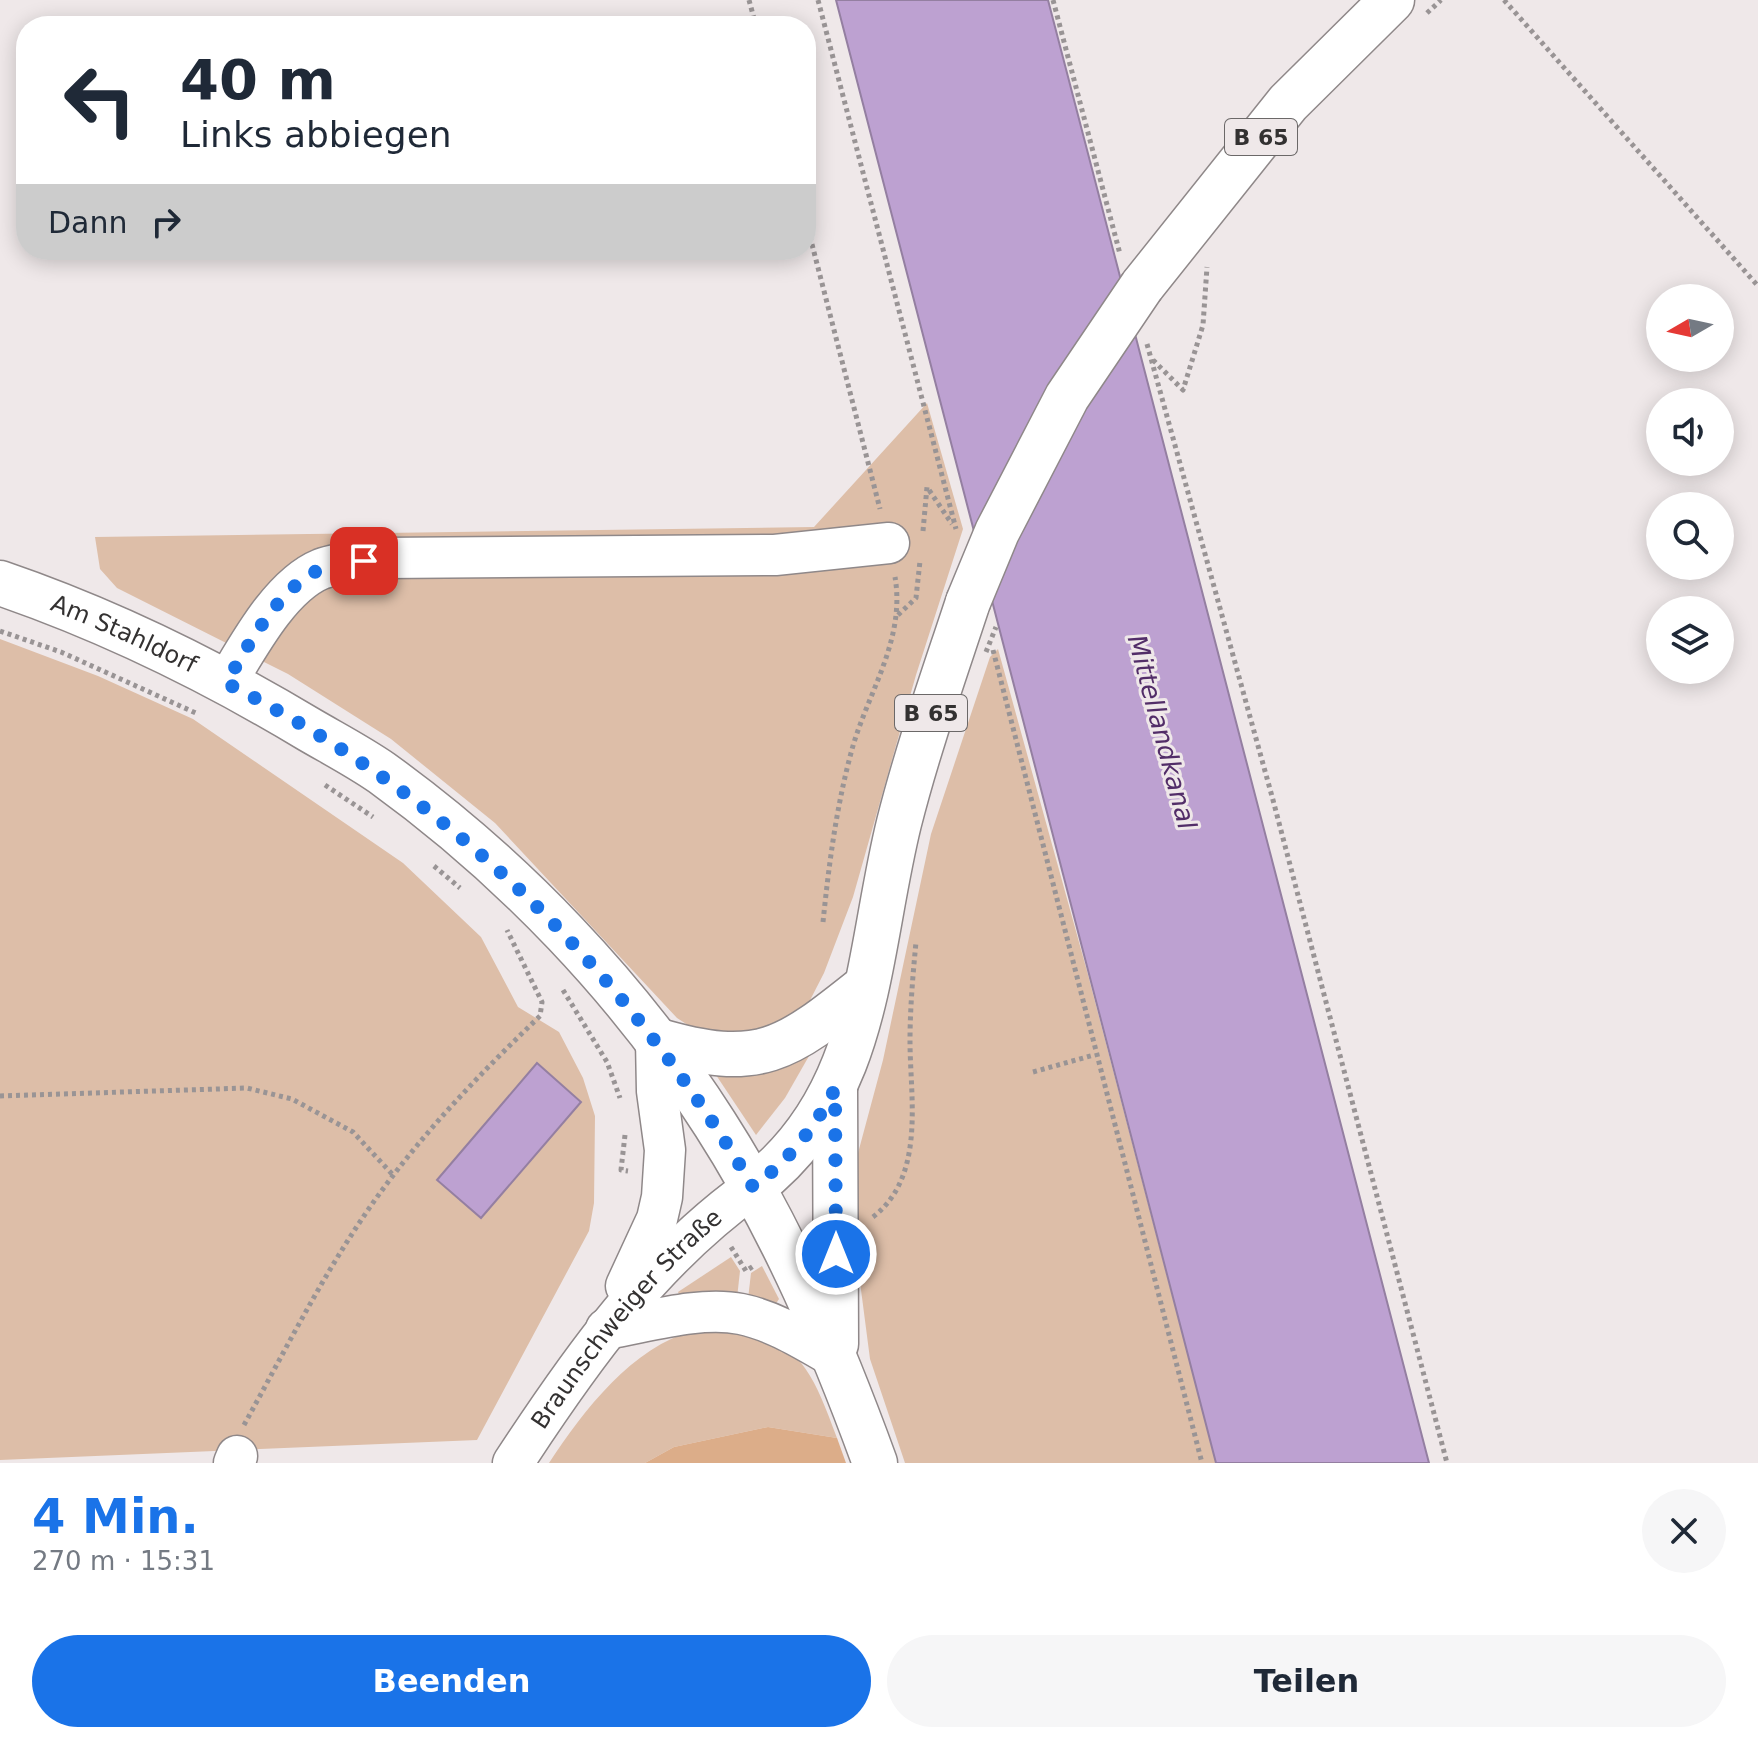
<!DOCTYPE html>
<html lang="de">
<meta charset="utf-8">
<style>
:root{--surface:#fff;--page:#f6f6f7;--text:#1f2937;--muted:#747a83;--accent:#1a73e8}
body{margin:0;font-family:"DejaVu Sans",sans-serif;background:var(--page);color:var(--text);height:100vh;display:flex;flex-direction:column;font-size:30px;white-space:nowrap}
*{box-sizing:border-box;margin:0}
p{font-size:26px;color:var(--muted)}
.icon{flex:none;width:44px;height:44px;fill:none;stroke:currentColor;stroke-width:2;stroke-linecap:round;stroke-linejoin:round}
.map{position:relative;height:1463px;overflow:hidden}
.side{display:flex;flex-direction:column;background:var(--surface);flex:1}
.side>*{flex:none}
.banner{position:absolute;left:16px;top:16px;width:800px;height:244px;border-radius:32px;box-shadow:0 4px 20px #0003;background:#fff;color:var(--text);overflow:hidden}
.needle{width:52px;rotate:261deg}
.buttons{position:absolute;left:1646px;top:284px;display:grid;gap:16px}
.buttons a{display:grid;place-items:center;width:88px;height:88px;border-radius:50%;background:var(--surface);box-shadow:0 4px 20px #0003;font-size:40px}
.pin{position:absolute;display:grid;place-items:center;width:68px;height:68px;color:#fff;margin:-34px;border-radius:16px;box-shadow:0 4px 12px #0006}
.me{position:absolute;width:88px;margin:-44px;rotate:0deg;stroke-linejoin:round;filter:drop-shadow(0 0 6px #0008)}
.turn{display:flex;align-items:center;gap:28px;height:168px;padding:0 32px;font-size:36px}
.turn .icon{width:104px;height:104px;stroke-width:2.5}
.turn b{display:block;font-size:56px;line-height:68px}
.then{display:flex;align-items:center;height:76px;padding:0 32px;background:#0003;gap:16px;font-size:30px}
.round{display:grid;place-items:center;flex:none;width:84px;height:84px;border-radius:42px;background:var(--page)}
.head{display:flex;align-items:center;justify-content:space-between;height:136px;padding:0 32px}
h1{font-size:48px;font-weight:700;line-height:60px;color:var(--accent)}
.primary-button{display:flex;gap:16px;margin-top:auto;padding:16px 32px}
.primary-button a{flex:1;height:92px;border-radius:48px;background:var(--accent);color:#fff;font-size:32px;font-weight:700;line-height:92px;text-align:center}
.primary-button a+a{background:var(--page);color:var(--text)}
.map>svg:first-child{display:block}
.green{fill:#ddbea8}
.forest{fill:#dcad89}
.water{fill:#bda1d1;stroke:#947fa1;stroke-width:2}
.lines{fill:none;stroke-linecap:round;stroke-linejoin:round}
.minor-casing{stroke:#8f8889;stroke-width:43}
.major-casing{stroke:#8f8889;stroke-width:47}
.path{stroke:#999495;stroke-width:5;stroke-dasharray:4 4;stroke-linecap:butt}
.minor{stroke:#fff;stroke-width:40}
.major{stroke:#fff;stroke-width:44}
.major-bridge-casing{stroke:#8f8889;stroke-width:47;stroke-linecap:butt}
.path-bridge{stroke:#999495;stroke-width:5;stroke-dasharray:4 4;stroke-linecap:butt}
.major-bridge{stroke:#fff;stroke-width:44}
.route{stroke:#1a73e8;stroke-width:14;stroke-dasharray:0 25.2}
.labels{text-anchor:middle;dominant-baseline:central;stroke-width:6;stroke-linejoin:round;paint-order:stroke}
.shield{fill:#efe8e9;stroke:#6b6868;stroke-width:2}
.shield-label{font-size:22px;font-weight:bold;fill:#333131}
.street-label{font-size:24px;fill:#333131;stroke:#efe8e9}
.water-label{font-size:26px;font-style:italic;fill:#522d68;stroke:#efe8e9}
</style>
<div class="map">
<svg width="1758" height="1463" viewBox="0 0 1758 1463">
<rect width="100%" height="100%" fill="#efe8e9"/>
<g class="green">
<polygon points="927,403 963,529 916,675 853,897 824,973 805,1010 762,1037 694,1029 677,1018 495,823 391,739 288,674 117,588 100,569 95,537 814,527"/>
<polygon points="0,639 98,676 193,719 403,863 481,937 518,1007 559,1032 583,1078 595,1116 594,1203 589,1231 477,1440 0,1460"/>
<polygon points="998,649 1087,971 1216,1463 905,1463 870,1359 854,1236 854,1168 883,1060 931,834 990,657"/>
<polygon points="804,1051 809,1056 785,1098 756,1135 712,1069"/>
<polygon points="731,1257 740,1271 737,1298 681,1299 678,1292"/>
<polygon points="762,1266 779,1299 773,1308 748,1299 751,1273"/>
<path d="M695 1330C792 1333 805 1350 837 1438L768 1427 674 1447 645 1463H549C584 1410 632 1347 695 1330Z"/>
</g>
<polygon class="forest" points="768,1427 837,1438 846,1463 645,1463 674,1447"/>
<g class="water">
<polygon points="836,0 1048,0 1429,1463 1216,1463"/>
<polygon points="537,1063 581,1102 481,1218 437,1180"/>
</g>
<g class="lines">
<g class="minor-casing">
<g id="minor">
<path d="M226 683C248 647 280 586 321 569 340 562 363 561 383 558L775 555 889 543"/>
<polyline points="626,1286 657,1219 662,1197 665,1150 657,1091 656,1040"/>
<path d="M606 1329C648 1322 699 1306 741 1314 775 1321 806 1341 836 1358"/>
<polyline points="234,1463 237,1456"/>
<path id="s1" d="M513 1463C581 1359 651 1260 753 1187"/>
</g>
</g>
<g class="major-casing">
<g id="major">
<polyline points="1142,286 1288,103 1392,0"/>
<path id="s2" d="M0 583C108 620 212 671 310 730 334 744 359 757 382 773 512 867 629 989 715 1124 783 1230 832 1345 875 1463"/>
<path d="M656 1040C760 1071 786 1050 866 986"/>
<polyline points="835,1089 836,1344"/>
<path d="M753 1187C872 1096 866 957 899 823 918 748 944 675 968 602"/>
</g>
</g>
<g class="path">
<polyline points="749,0 756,26"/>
<polyline points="818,0 956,529"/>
<polyline points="1053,0 1120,254"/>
<polyline points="1504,0 1758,286"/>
<polyline points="1427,13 1441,0"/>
<polyline points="806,221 880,509"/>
<polyline points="1147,344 1273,800 1447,1463"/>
<polyline points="1153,360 1183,390 1203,325 1207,267"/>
<polyline points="923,531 927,487 952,524"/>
<polyline points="898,615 916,598 920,561"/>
<polyline points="0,631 61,652 198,714"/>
<polyline points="993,650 1202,1463"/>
<polyline points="325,785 373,817"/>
<polyline points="434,866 460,888"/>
<path d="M823 922C829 864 836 809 851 753 866 695 906 641 895 577"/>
<polyline points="563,990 607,1062 620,1098"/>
<polyline points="1033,1072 1094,1055"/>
<polyline points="0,1096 247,1088 292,1099 353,1132 393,1175"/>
<polyline points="625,1135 621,1170 628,1171"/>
<path d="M873 1217C926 1176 910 1098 910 1041 910 1008 913 974 916 942"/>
<polyline points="731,1247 746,1271 755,1265"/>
<path d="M244 1425C291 1340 335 1250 395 1173 439 1116 488 1066 540 1016L542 1002 507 930"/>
</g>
<use href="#minor" class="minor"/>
<use href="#major" class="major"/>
<g class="major-bridge-casing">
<polyline id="major-bridge" points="968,602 997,532 1067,397 1142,286"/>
</g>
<polyline class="path-bridge" points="986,652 996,627"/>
<use href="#major-bridge" class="major-bridge"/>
</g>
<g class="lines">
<path class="route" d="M364 561C350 563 334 564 321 569 279 587 248 646 226 683 453 798 624 969 753 1187 790 1159 813 1130 835 1089L836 1254"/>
</g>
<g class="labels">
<g class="shield">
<rect x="1225" y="119" width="72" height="36" rx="6"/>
<rect x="895" y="695" width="72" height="36" rx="6"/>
</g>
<g class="shield-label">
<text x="1261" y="137">B 65</text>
<text x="931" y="713">B 65</text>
</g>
<g class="street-label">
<text stroke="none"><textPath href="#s2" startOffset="134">Am Stahldorf</textPath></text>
<text stroke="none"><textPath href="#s1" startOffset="184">Braunschweiger Straße</textPath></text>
</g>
<g class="water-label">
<text transform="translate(1162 732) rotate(75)">Mittellandkanal</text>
</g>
</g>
</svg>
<div class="buttons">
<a><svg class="needle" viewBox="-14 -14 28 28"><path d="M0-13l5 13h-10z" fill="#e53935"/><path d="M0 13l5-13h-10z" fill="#747a83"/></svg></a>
<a><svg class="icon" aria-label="sound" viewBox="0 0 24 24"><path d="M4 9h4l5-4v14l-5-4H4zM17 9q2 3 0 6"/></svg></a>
<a><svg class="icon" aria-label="search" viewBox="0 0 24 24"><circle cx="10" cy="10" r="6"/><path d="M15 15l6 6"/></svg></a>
<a><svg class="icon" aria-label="layers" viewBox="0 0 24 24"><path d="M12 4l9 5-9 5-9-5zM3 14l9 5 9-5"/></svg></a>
</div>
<div class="pin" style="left:364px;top:561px;background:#d93025"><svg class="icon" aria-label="arrive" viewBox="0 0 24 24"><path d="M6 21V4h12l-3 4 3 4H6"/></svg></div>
<svg class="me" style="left:836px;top:1254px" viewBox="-20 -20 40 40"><circle r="17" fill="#1a73e8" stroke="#fff" stroke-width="3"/><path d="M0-11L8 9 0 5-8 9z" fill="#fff"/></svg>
<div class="banner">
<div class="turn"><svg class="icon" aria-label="left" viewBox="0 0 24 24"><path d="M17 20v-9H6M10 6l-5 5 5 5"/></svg><div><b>40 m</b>Links abbiegen</div></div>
<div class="then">Dann<svg class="icon" aria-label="right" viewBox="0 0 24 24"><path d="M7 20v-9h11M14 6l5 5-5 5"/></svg></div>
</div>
</div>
<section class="side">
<div class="head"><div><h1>4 Min.</h1><p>270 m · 15:31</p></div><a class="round"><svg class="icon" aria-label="close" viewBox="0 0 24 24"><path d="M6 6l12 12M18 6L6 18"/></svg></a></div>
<div class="primary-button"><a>Beenden</a><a>Teilen</a></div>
</section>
